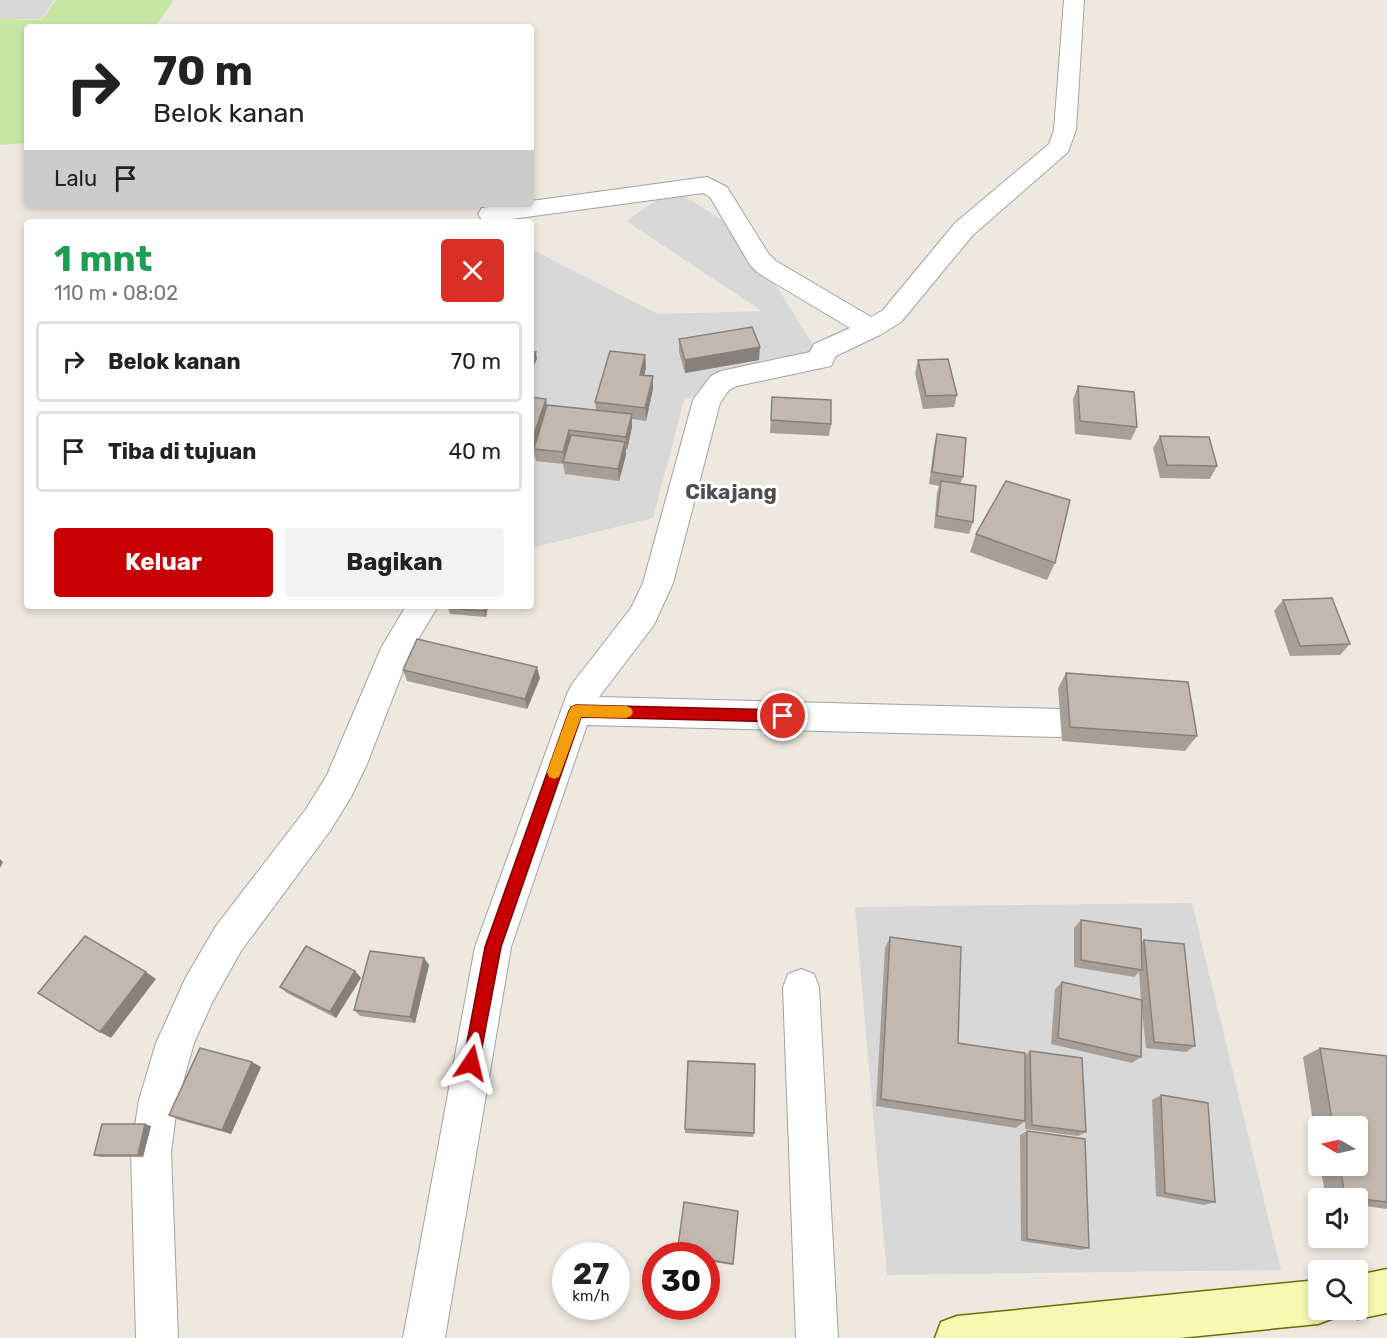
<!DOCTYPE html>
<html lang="id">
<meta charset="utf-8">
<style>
:root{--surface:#fff;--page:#f2f2f2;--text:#222;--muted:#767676;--line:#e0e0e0;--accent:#c70003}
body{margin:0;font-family:Rubik,sans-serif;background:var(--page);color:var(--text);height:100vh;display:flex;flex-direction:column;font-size:22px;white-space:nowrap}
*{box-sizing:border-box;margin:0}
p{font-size:20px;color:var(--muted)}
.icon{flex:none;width:33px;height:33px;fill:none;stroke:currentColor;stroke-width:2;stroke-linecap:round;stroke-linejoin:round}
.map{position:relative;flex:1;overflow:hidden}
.sheet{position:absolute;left:24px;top:219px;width:510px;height:390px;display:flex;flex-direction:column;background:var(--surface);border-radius:6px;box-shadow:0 3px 9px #0003}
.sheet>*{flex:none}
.top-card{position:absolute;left:24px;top:24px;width:510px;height:183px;border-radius:6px;box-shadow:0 3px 9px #0003;background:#fff;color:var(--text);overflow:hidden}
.needle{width:39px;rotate:279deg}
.controls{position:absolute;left:1308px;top:1116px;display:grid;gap:12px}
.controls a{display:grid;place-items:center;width:60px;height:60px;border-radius:6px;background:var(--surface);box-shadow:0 3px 9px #0003;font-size:30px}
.speed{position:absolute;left:552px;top:1242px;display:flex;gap:12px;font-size:30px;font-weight:700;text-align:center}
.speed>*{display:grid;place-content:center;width:78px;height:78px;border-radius:50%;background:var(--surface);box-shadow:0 3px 9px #0003;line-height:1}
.speed small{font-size:15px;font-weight:400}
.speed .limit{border:9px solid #d22;background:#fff;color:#111}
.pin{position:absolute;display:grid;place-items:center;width:51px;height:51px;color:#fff;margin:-26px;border:3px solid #fff;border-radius:50%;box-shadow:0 2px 6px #0007}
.me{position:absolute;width:66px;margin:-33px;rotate:10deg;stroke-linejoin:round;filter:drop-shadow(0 0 4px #0008)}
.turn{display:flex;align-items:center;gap:21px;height:126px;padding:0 30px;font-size:27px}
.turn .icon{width:78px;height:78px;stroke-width:2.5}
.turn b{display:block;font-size:42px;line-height:51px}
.then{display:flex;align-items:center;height:57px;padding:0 30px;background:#0003;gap:12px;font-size:22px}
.round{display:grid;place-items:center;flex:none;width:63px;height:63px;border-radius:6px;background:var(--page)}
.overview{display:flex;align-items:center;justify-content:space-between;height:102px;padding:0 30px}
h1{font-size:36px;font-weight:700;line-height:45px;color:#1e9e55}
.primary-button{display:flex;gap:12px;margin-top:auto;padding:12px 30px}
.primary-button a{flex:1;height:69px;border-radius:6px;background:var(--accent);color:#fff;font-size:24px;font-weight:700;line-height:69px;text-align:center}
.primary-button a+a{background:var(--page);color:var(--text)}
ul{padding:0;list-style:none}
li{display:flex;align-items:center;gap:18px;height:81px;margin:0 12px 9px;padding:0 18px;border:3px solid var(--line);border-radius:6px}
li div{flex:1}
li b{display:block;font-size:22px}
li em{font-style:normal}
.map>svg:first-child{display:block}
.residential{fill:#d9d8d8}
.grass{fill:#c7e8a5}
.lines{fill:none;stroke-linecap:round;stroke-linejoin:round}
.street-casing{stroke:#a2a2a2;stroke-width:2}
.secondary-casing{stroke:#667004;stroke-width:3}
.street{fill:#fff;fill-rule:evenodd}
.secondary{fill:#f7f9b2;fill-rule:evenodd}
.wall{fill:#a79e97}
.shaded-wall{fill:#88817b}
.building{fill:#c2b8b0;stroke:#88817b;stroke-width:1.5}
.route{fill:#c70003;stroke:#810002;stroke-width:1.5}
.slow{fill:#f59e0b}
.labels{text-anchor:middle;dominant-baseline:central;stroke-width:6;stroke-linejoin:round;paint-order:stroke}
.quarter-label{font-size:21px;font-weight:bold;fill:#4e4e4e;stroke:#fff}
</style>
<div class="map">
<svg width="1387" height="1338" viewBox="0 0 1387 1338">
<rect width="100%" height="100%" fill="#ede9e1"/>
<g class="residential">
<polygon points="0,0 54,0 41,19 0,19"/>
<polygon points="673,189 744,234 822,359 684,400 653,518 531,548 531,249 658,314 762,311 626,221"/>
<polygon points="1192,903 1281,1270 887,1275 855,907"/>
</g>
<polygon class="grass" points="56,0 174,0 155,27 27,27 27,143 0,145 0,19 41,20"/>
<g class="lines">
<g class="street-casing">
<g id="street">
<polygon points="1064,0 1084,0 1076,130 1068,152 973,235 901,322 880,335 836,356 831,366 737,386 729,390 720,403 673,583 654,625 599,697 1060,709 1071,713 1076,723 1071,733 1060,737 587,725 511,947 445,1338 403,1338 475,947 567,694 572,684 631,608 643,583 693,400 711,376 721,371 810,352 814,344 850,328 758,273 750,265 710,197 703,193 490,222 482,220 478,214 482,208 507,204 531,204 531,201 707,177 727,187 768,253 776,261 871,317 883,310 955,223 1049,144 1054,130"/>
<polygon points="406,606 438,606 410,653 367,764 351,797 330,831 241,951 212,1003 194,1043 178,1100 171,1151 178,1338 136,1338 131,1151 139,1100 156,1043 186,977 216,926 306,809 327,775 381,648"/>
<polygon points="801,969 814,974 819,987 838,1338 796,1338 783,987 788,974"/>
</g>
</g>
<g class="secondary-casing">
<g id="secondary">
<polygon points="1387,1269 1387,1313 1358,1319 1342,1313 1341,1310 1358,1310 1358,1275"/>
<polygon points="1318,1280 1318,1310 1337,1310 1334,1318 1318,1324 1179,1338 935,1338 941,1322 957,1316"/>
</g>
</g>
<use href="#street" class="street"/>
<use href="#secondary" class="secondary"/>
</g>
<g class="wall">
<polygon points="679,339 759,360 685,373 679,352"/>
<polygon points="645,355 646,368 644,375 653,389 646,421 632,419 632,427 627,450 626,449 626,455 619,481 565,474 563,464 536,461 534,453 531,462 531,397 547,405 596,410 595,402"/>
<polygon points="918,360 957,395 954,407 923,409 915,373"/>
<polygon points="1078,386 1137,427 1131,440 1075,434 1073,399"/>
<polygon points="772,397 831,424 829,436 770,433"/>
<polygon points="937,434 963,477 960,484 973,522 969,534 934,528 937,493 939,486 929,484 934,446"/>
<polygon points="1160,436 1217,466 1210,479 1160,478 1153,448"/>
<polygon points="976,534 1055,563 1047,580 970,552"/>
<polygon points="1283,600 1350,644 1340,655 1290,656 1274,611"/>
<polygon points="488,606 486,617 450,614 448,608"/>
<polygon points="403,670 540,678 527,709 407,681"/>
<polygon points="1066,673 1197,736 1185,751 1062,741 1058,688"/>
<polygon points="1081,920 1141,943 1144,940 1195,1046 1186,1052 1146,1048 1142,1010 1141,1057 1132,1063 1051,1044 1055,989 1062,982 1141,1000 1139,972 1134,977 1074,967 1074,928"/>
<polygon points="890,937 958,1043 1025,1056 1030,1051 1086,1132 1078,1136 1025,1129 1025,1121 1016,1128 876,1106 885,948"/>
<polygon points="424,958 429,965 415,1023 360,1016 354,1010"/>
<polygon points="355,971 361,978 336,1018 287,993 280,987"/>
<polygon points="1320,1048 1387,1056 1387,1209 1358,1205 1358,1198 1326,1198 1320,1166 1358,1166 1358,1126 1318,1126 1318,1154 1303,1057"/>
<polygon points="261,1067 231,1134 179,1120 169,1115"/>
<polygon points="1161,1095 1215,1202 1204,1205 1156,1196 1152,1100"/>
<polygon points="151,1126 143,1157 100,1157 94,1155"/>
<polygon points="685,1129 754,1133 753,1137 685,1133"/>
<polygon points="1027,1131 1089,1248 1081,1250 1021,1241 1020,1135"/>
<polygon points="684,1202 738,1211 732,1265 706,1261 706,1256 677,1256"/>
</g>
<g class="shaded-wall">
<polygon points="760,347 759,360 685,373 685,360"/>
<polygon points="536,352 537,359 531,372 531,364"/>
<polygon points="645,355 646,368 641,387 640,375"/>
<polygon points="653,376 653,389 646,421 645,408"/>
<polygon points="546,399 548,412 534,449 534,453 531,462 531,443"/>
<polygon points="632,414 632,427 627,450 626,437"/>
<polygon points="569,430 571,443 564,462 563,452"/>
<polygon points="625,442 626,455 619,481 618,469"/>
<polygon points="532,467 534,479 531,489 531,470"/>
<polygon points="485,606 488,606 486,617 484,611"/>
<polygon points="537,667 540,678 527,709 525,699"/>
<polygon points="0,859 3,862 0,868"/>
<polygon points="424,958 429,965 415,1023 410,1017"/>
<polygon points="355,971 361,978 336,1018 330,1012"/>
<polygon points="146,972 156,979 111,1038 100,1032"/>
<polygon points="252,1062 261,1067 231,1134 222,1130"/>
<polygon points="145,1124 151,1126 143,1157 138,1155"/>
</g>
<g class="building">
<polygon points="752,327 760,347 685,360 679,339"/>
<polygon points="531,351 536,352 531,364"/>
<polygon points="610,351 645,355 640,375 653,376 645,408 595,402"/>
<polygon points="948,359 957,395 926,396 918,360"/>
<polygon points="1078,386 1134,392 1137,427 1080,421"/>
<polygon points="531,397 546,399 531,443"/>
<polygon points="772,397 831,400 831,424 771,420"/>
<polygon points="547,405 632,414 626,437 569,430 563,452 534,449"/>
<polygon points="937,434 966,438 963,477 932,472"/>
<polygon points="571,435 625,442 618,469 563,462"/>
<polygon points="1160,436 1209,437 1217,466 1167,465"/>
<polygon points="941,481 976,486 973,522 937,516"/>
<polygon points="1006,481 1070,500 1055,563 976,534"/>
<polygon points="1332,598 1350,644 1300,646 1283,600"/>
<polygon points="449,606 485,606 484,611 448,608"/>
<polygon points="417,639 537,667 525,699 403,670"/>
<polygon points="1066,673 1188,682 1197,736 1070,727"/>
<polygon points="1081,920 1141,929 1142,970 1081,960"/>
<polygon points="85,936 146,972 100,1032 38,993"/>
<polygon points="890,937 961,947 958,1043 1025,1053 1025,1121 881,1099"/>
<polygon points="1144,940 1184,944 1195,1046 1154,1042"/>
<polygon points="306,946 355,971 330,1012 280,987"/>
<polygon points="370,951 424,958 410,1017 354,1010"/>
<polygon points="1062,982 1142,1000 1141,1057 1058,1038"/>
<polygon points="200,1048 252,1062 222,1130 169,1115"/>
<polygon points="1320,1048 1387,1056 1387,1202 1345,1197 1340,1166 1358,1166 1358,1126 1333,1126"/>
<polygon points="1030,1051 1082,1058 1086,1132 1032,1125"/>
<polygon points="688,1061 755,1064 754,1133 685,1129"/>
<polygon points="1161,1095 1208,1103 1215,1202 1165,1193"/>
<polygon points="102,1124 145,1124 138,1155 94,1155"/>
<polygon points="1027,1131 1085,1139 1089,1248 1027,1239"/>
<polygon points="684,1202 738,1211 733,1264 706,1259 706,1256 683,1256 677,1254"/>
</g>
<polygon class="route" points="576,705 783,710 788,712 790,716 788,721 783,722 581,717 501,947 479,1063 477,1069 471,1071 465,1069 463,1063 485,947 569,711 571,707"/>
<polygon class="slow" points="576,705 626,706 631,708 633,712 631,716 626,718 581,717 561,772 559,777 554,779 549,777 547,772 569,711 571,707"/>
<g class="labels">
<g class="quarter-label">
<text x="731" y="491">Cikajang</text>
</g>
</g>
</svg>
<div class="controls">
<a><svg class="needle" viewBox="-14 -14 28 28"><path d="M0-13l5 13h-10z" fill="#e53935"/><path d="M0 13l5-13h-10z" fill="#767676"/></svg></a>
<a><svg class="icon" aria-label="sound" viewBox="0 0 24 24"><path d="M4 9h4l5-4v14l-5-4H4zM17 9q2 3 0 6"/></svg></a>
<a><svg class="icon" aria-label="search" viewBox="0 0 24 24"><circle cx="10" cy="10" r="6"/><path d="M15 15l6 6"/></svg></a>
</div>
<div class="speed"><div>27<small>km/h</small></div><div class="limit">30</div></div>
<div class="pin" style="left:783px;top:716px;background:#d93025"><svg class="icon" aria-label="arrive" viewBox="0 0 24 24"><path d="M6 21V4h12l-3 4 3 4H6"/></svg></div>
<svg class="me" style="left:471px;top:1063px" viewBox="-20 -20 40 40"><path d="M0-17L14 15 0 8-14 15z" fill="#c70003" stroke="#fff" stroke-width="4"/></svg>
<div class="top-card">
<div class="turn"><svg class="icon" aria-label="right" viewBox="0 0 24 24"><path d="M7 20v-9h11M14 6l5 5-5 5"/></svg><div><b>70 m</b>Belok kanan</div></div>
<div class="then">Lalu<svg class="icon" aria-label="arrive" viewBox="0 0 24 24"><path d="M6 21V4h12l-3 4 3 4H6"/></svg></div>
</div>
<section class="sheet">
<div class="overview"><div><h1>1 mnt</h1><p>110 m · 08:02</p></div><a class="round" style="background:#d93025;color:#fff"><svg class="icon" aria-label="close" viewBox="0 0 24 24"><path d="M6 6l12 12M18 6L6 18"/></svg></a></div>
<ul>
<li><svg class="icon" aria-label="right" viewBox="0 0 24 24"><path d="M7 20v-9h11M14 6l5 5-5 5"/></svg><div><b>Belok kanan</b></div><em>70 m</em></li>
<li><svg class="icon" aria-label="arrive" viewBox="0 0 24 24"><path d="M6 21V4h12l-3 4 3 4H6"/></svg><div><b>Tiba di tujuan</b></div><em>40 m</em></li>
</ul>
<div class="primary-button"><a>Keluar</a><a>Bagikan</a></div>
</section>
</div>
